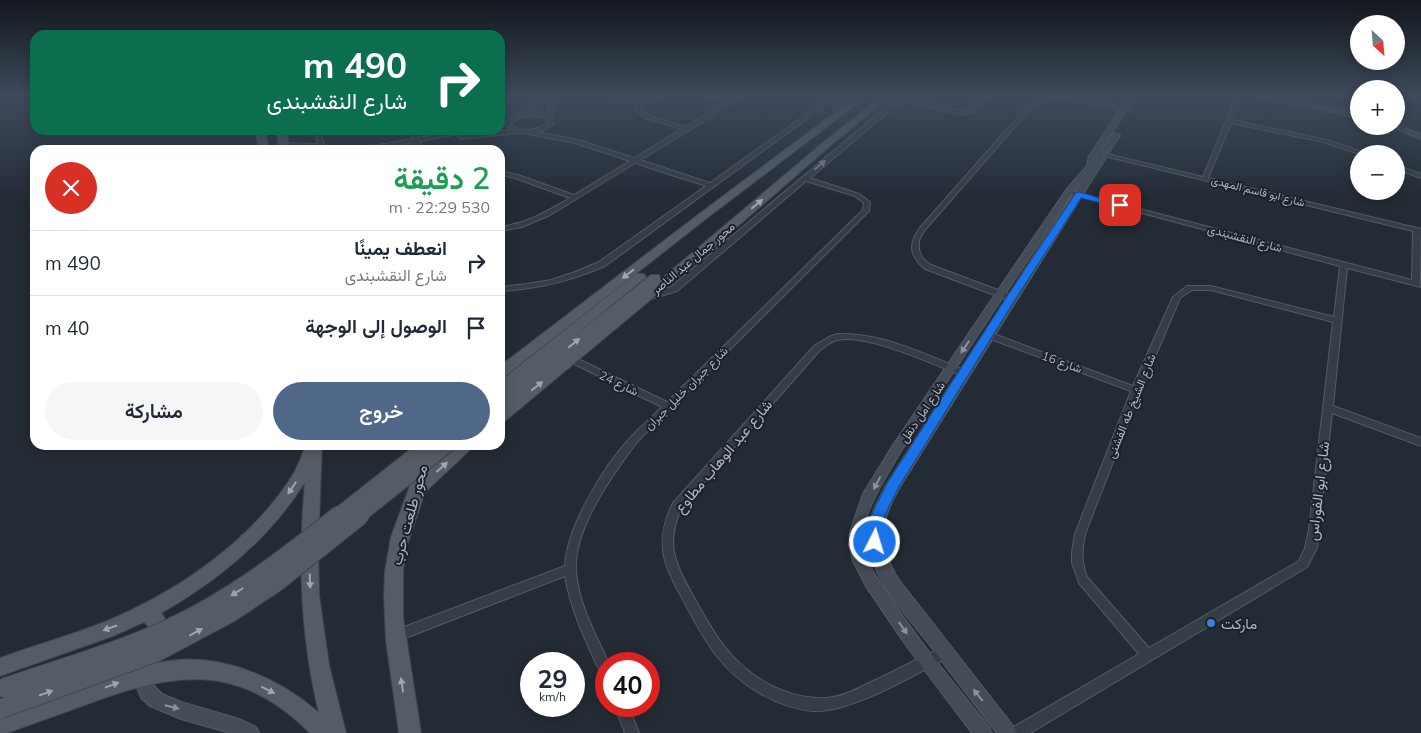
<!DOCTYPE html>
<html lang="ar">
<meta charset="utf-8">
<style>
:root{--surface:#fff;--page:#f6f6f7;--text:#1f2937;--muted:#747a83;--line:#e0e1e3;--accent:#506888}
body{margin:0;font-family:Mulish,Vazirmatn,sans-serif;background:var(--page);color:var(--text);direction:rtl;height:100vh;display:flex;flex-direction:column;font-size:19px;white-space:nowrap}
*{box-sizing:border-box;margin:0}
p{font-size:16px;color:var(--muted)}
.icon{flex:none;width:28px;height:28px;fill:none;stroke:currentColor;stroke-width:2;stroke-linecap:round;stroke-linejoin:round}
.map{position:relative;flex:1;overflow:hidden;direction:ltr}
.drawer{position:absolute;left:30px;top:145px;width:475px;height:305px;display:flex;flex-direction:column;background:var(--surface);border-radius:15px;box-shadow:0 2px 12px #0003;direction:rtl}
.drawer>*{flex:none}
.hud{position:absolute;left:30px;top:30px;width:475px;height:105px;border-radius:15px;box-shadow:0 2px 12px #0003;direction:rtl;background:#0b6e4f;color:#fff;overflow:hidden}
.needle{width:32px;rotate:154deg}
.controls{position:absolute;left:1350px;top:15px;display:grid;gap:10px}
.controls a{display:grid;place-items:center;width:55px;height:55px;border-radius:50%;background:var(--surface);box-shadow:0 2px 12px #0003;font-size:25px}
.speed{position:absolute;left:520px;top:652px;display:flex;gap:10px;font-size:25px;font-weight:700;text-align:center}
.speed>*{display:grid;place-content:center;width:65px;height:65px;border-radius:50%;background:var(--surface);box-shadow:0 2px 12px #0003;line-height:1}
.speed small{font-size:12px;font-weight:400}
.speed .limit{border:8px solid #d22;background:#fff;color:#111}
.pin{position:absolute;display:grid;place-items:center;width:42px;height:42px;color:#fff;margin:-21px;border-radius:10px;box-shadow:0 2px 8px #0006}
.me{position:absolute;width:55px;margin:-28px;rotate:5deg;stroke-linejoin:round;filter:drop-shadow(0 0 4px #0008)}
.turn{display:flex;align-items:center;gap:18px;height:105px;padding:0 15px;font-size:22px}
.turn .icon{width:65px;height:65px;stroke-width:2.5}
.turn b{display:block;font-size:35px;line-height:42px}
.round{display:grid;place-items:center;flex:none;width:52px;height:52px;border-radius:26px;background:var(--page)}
.overview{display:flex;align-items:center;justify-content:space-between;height:85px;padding:0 15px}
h1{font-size:30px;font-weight:600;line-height:38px;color:#1e9e55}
.cta{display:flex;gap:10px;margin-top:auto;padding:10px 15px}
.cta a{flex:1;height:58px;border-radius:30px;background:var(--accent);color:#fff;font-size:20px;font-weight:600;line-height:58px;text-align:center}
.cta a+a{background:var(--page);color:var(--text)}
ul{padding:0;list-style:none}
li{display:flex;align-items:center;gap:15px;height:65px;padding:0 15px;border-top:1px solid var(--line)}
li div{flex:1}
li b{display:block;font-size:19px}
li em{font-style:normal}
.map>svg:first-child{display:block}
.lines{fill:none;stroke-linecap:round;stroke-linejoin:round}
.street-casing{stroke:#535b63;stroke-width:2}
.secondary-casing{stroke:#535b63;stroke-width:2}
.primary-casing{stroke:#3f464f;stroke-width:2}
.street{fill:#363d46;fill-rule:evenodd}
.secondary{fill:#444c58;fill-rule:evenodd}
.primary{fill:#545c66;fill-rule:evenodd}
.primary-bridge-far1-casing{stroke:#3f464f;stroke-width:17;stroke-linecap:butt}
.primary-bridge-casing{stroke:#3f464f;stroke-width:21;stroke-linecap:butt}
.primary-bridge-far1{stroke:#545c66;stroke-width:15}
.primary-bridge{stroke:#545c66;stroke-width:19}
.oneway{fill:#79818a}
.oneway2{fill:#9ea6b0}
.oneway3{fill:#8a929d}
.route{fill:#1a73e8;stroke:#114b97}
.shop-dot{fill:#3f7fe0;stroke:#1b222a;stroke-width:2}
.labels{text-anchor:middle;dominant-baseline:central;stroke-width:4;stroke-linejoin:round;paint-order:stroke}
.far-street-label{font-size:11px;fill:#b0b8c2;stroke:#1b222a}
.street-label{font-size:12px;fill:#b0b8c2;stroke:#1b222a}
.near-street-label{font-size:15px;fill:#b0b8c2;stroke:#1b222a}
.near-poi-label{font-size:15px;fill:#b0b8c2;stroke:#1b222a;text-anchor:start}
</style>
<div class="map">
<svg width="1421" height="733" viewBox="0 0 1421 733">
<rect width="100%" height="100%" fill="#232b35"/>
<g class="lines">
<g class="street-casing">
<g id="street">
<path d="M535 97H540L534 107 528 112 535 111 547 115 549 103 554 97H559C553 105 551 114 554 124L548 128 538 132 578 140 634 158 682 129 645 118 635 110V107L639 103 613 100 611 97 644 100 655 97H665L646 103 641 107V109L649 116 686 127 725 102 709 97H719L729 100 733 97H740L690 130 640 160 710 183 815 108 818 105V97H824V105L819 110 605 266C571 281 537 289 500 291V287L527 284 551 280 575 272 599 262 706 186 635 163 550 215 522 227 500 231V227C528 223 546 212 570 198L515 178 500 175V171L518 175 574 195 630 161 575 143 528 134 518 133 461 139 458 137 461 135 511 130 505 125V123C510 117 514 117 520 113 526 110 531 103 535 97ZM535 115 547 118 548 123C536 130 521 134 510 124L518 118Z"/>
<polygon points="836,97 842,97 838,118 835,120 832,118"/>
<path d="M904 97V98L963 111 970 109 981 97H987L974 111 963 115 901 101 810 178 859 194 870 202 869 211 637 442C613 474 573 529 576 571 578 603 596 635 609 664H606V678L602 676C587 644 571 611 565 576L395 642 391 640 389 636 391 632 565 566C567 526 604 466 631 437 641 426 652 417 662 407L568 361 567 359 568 357H574L667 402 863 210 864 203 855 196 806 181 677 291 644 301H641L640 299 641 297 671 287 897 98Z"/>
<path d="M1047 97H1057L1039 103 1027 113 924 231 919 240V250L922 258 931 265 1014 296 1015 298 1014 300H1008L925 269C910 256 908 245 919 229L1023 111 1035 101Z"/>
<polygon points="1060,97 1073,97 1134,110 1131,112"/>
<path d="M1236 97H1241L1232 120 1327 140 1368 154H1359L1324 142 1231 123 1208 178 1421 229 1420 282 1421 287 1347 268 1333 406 1421 438V446L1332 413 1317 548 1307 567 1030 733H1010L1012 728 1139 654 1079 583 1072 563V552L1075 534 1131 391 985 337 984 335 985 333H991L1133 386 1173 297 1187 286H1211L1334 317 1340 266 1067 193V191H1071L1412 280 1413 231 1092 153 1095 151 1203 177ZM1192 290H1211L1333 322 1309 529 1305 548 1299 561 1149 648 1087 577C1081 562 1082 549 1085 534L1141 390 1180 298Z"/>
<polygon points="1359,107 1359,111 1344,112 1341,110 1344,108"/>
<polygon points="1396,121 1405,126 1406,127 1403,129 1396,125"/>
<path d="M314 130H320L325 148 324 149C318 149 285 148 281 146 292 140 306 145 318 144Z"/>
<polygon points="409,130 415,130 418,138 461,130 473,130 470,132 420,141 424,150 418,150 414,142 378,149 337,150 340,148 378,145 413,139"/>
<polygon points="1396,165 1421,174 1421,178 1396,169"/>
<path d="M837 334C882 332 926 355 967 371L968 373 967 375H961C932 364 866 333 837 340 831 341 825 347 820 350L681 508C664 548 677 566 696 601 705 617 713 632 724 646 748 677 786 700 826 698 841 697 856 690 869 683 894 672 919 657 945 647L949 649 951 653 949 657C915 674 850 714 812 711 775 707 738 684 716 655 705 641 697 625 688 609 667 570 651 547 673 503L814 346 829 337Z"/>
<polygon points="615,706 628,706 639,733 625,733"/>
</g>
</g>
<g class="secondary-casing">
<g id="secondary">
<path d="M1128 97H1135L1097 156 1096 160 1113 133 1120 135 898 490C879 524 877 546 899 580L1014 727 1017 733H997C975 705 953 676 932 648 908 616 869 578 868 536 868 516 879 499 888 482L1082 181 1072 193 901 451C887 476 859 515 863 546 866 563 878 579 887 593 918 640 954 684 989 727L992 733H972L905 644 867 588 853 561 849 545 850 532 863 494 893 445 1066 190 1087 166 1089 156Z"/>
<polygon points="1261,97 1277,97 1359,114 1359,118"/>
<polygon points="1396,125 1421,134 1421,139 1390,126 1396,126"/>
<polygon points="142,666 148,669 153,685 162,694 181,702 239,719 256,727 259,733 230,733 181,719 150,706 142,699 136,686 134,674 136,669"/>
</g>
</g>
<g class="primary-casing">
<g id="primary">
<polygon points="856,97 866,97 707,218 505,376 500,378 500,366 699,214"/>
<polygon points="880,97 890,97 831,145 715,246 505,421 500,422 500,409 504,406 500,407 500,394 503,392 500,393 500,381 636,274 644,274 646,277 569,340 651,275 659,275 660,280 825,141"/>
<polygon points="255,130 265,130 269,150 259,150"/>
<polygon points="276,130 286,130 290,150 280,150"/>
<path d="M306 445H322L318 548 319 595 329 665 346 733H310C235 659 171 673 82 706 57 715 32 724 7 733H0V715C27 705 55 696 82 686 113 675 145 663 177 660 229 656 282 680 319 713 300 636 298 560 305 482 269 539 219 580 161 613 170 624 172 636 167 648L160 651 153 648 150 642V628L144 622 113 636 0 676V658C38 644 77 634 114 618 183 588 254 538 294 473 299 464 302 454 306 445Z"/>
<polygon points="457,445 475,445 425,492 406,548 403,571 403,617 421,733 399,733 386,640 384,594 385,571 391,537 412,480 419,453 425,451 431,453 433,457 431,467"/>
</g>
</g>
<use href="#street" class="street"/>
<use href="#secondary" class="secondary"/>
<use href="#primary" class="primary"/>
<g class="primary-bridge-far1-casing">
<g id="primary-bridge-far1">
<polyline points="338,516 428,445"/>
<polyline points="358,516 447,445"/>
</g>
</g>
<g class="primary-bridge-casing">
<g id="primary-bridge">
<path d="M4 688C59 669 116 653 169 629 232 600 286 558 340 515"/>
<polyline points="0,709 156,652 231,612 276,582 360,515"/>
</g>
</g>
<use href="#primary-bridge-far1" class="primary-bridge-far1"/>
<use href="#primary-bridge" class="primary-bridge"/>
</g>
<defs><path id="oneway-solid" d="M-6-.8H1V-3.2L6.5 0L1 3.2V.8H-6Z" transform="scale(1.25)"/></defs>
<use class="oneway" href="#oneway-solid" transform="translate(820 165) rotate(-40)"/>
<g class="oneway2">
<use href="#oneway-solid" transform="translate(757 204) rotate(-40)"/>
<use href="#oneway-solid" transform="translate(628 274) rotate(142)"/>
<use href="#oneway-solid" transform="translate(574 343) rotate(-39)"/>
<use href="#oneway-solid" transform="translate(537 386) rotate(-39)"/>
<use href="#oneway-solid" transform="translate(442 467) rotate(-42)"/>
<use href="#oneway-solid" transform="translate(292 488) rotate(124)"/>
<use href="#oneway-solid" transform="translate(310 581) rotate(88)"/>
<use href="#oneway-solid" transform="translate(237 592) rotate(148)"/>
<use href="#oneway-solid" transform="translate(110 628) rotate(161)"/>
<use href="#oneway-solid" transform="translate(196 632) rotate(-28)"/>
<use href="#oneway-solid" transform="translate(112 685) rotate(-20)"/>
<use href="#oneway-solid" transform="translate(402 685) rotate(-99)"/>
<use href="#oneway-solid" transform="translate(268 690) rotate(27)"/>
<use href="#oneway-solid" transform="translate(46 693) rotate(-19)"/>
</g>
<g class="oneway3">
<use href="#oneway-solid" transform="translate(965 347) rotate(124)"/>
<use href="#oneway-solid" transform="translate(877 483) rotate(118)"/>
<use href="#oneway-solid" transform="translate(903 628) rotate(55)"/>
<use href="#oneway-solid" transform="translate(978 695) rotate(-129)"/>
<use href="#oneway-solid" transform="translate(172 707) rotate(14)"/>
</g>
<linearGradient id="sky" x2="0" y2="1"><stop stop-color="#13181d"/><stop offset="0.48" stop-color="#3f4a5c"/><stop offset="1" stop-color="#3f4a5c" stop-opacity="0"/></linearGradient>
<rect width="1421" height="200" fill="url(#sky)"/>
<path class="route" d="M1079 192 1125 205 1120 208 1081 198 1016 298 898 488C894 498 887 508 884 518 882 527 884 538 880 546L875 548 870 546 868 530 871 516 888 482 1006 298 1076 193Z"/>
<circle class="shop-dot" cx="1211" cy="623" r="5"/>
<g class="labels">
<g class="far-street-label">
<text transform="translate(1258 191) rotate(14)">شارع ابو قاسم المهدى</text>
</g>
<g class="street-label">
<text transform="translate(1245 238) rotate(15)">شارع النقشبندى</text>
<text transform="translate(693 258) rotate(-40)">محور جمال عبد الناصر</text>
<text transform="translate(1062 362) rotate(20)">شارع 16</text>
<text transform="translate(619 383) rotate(26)">شارع 24</text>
<text transform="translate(686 388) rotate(-45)">شارع جبران خليل جبران</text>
<text transform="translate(1131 406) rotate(-68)">شارع الشيخ طه الفشنى</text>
<text transform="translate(922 412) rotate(-56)">شارع امل دنقل</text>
</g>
<g class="near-street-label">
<text transform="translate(723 456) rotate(-50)">شارع عبد الوهاب مطاوع</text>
<text transform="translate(1318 491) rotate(-83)">شارع ابو الفوراس</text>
<text transform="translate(409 515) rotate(-75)">محور طلعت حرب</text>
</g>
<g class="near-poi-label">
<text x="1221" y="623">ماركت</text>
</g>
</g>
</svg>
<div class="controls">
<a><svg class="needle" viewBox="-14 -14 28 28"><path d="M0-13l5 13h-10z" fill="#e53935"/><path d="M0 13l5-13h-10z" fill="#747a83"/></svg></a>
<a>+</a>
<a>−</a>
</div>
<div class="speed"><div>29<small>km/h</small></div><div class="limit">40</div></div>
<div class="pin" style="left:1120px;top:205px;background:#d93025"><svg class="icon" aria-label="arrive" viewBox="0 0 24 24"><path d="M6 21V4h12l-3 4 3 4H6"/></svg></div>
<svg class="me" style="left:875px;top:542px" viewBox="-20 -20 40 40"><circle r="17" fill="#1a73e8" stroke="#fff" stroke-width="3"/><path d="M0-11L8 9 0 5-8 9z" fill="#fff"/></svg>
<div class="hud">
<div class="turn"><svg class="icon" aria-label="right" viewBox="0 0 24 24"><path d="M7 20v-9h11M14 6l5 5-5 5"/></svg><div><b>490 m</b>شارع النقشبندى</div></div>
</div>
<section class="drawer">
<div class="overview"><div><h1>2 دقيقة</h1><p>530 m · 22:29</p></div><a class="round" style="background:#d93025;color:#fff"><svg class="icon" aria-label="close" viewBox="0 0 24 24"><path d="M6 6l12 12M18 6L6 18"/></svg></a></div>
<ul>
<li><svg class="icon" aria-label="right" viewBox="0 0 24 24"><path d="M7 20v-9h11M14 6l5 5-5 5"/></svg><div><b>انعطف يمينًا</b><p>شارع النقشبندى</p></div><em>490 m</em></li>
<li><svg class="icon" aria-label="arrive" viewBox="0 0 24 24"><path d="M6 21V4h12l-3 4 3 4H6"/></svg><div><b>الوصول إلى الوجهة</b></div><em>40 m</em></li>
</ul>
<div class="cta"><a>خروج</a><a>مشاركة</a></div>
</section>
</div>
